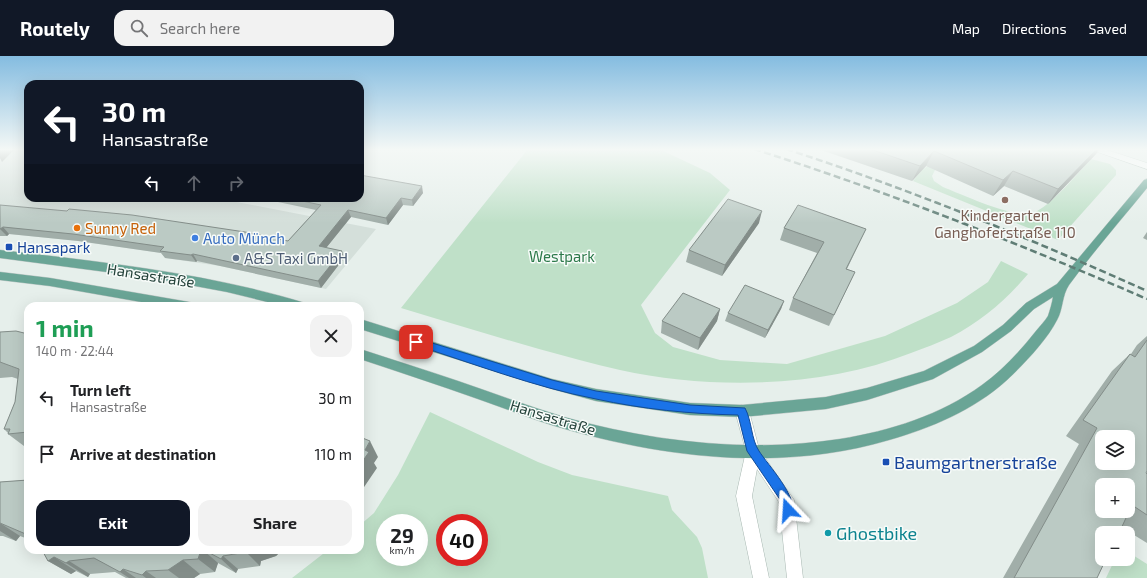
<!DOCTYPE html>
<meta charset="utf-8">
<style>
:root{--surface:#fff;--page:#f2f2f2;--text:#202124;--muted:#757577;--accent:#111827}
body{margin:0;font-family:"Exo 2",sans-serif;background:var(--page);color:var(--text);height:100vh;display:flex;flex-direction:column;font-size:15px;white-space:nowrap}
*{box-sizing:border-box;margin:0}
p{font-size:13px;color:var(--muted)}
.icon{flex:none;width:22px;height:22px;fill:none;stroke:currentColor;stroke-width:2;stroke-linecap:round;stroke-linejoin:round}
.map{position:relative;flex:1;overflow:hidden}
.details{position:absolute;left:24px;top:246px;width:340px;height:252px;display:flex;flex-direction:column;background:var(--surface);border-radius:12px;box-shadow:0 4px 16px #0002}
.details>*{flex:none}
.top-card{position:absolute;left:24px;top:24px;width:340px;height:122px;border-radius:12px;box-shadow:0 4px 16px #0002;background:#111827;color:#fff;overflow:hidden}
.buttons{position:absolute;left:1095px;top:374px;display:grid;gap:8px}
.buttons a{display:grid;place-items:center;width:40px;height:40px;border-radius:8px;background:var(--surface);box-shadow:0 4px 16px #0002;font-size:20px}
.speed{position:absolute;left:376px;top:458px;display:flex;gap:8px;font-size:20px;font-weight:700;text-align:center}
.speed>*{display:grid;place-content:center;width:52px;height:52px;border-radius:50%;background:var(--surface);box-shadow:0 4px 16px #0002;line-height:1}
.speed small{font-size:10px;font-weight:400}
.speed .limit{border:6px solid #d22;background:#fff;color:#111}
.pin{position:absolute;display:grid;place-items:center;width:34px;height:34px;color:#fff;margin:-17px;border-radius:8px;box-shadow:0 2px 6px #0006}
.me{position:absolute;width:44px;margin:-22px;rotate:340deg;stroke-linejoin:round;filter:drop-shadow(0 0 3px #0008)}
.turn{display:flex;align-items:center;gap:14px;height:84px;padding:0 12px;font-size:18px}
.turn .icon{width:52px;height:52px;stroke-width:2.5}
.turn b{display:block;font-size:28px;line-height:34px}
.lanes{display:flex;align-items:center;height:38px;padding:0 12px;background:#0003;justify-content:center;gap:20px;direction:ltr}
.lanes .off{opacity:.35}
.round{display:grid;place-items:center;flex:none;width:42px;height:42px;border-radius:12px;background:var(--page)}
.summary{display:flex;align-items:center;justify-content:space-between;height:68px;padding:0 12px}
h1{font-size:24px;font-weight:700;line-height:30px;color:#1e9e55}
.button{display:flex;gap:8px;margin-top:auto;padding:8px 12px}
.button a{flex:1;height:46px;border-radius:12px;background:var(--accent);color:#fff;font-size:16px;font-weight:700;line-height:46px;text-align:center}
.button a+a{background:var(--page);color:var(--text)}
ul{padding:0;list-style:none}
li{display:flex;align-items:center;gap:12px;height:56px;padding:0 12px}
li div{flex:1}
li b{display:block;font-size:15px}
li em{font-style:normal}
header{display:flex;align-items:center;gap:24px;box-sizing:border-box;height:56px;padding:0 20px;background:var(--accent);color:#fff}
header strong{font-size:19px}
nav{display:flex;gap:22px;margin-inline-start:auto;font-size:14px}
.search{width:280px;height:36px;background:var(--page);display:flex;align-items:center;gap:10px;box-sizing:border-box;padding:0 14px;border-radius:12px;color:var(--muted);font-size:15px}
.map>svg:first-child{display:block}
.built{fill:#d4dfda}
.green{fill:#bfe0c8;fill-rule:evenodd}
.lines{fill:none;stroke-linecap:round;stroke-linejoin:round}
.minor-casing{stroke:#a8b8b2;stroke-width:1}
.major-casing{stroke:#c2cac8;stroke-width:1}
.minor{fill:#fff;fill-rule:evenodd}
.major{fill:#6aa596;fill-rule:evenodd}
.rail{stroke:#5f7d75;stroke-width:2.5;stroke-dasharray:7 3.5;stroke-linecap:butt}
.wall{fill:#a1aea9}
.shaded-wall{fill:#838d89}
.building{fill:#bbcac4;stroke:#838d89;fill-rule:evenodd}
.route{fill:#1a73e8;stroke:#114b97}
.education-dot{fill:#8d6e63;stroke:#f7fbf9;stroke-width:1.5}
.food-dot{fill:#e8710a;stroke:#f7fbf9;stroke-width:1.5}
.shop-dot{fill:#3f7fe0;stroke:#f7fbf9;stroke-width:1.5}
.transit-dot{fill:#1a4fb4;stroke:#f7fbf9;stroke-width:1.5}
.service-dot{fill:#5c6f8a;stroke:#f7fbf9;stroke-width:1.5}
.culture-dot{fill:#0f9aa8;stroke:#f7fbf9;stroke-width:1.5}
.labels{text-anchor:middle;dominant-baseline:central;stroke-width:3;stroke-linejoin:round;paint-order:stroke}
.education-label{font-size:15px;fill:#785e54;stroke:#f7fbf9}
.food-label{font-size:15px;fill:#c56008;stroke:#f7fbf9;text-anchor:start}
.shop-label{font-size:15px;fill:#366cbe;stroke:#f7fbf9;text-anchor:start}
.transit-label{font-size:15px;fill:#164399;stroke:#f7fbf9;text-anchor:start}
.park-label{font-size:15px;fill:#2d7a4b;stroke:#f7fbf9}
.service-label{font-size:15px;fill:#4e5e75;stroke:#f7fbf9;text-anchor:start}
.street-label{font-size:15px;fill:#24423a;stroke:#f7fbf9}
.near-transit-label{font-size:18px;fill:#164399;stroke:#f7fbf9;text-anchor:start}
.near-culture-label{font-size:18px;fill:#0d838f;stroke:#f7fbf9;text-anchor:start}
</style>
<header>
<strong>Routely</strong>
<div class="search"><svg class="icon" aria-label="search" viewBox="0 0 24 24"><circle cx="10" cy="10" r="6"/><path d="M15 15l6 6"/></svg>Search here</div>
<nav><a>Map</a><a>Directions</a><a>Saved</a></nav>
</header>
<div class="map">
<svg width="1147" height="522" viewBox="0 0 1147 522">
<rect width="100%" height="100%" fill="#e6efeb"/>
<polygon class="built" points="0,93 28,93 28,142 216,142 376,173 326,233 220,210 165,202 168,198 78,185 9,178 7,180 0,180"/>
<g class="green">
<path d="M528 93H659L710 117 730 134 641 249 655 277 673 291 720 304 787 308 885 280 957 247 988 226 1001 205 1028 218C1006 244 982 265 951 281 938 287 924 292 911 297 823 332 712 334 620 314 593 308 566 300 539 293 493 280 447 266 401 252Z"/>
<path d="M1091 103 1110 108 1116 114V119L1058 184 913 125 922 114 935 105V114L932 120 934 125 943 131C961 138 1017 164 1033 157 1051 150 1077 118 1091 103Z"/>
<path d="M430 356 538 406 572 419 668 440 672 454 697 481 702 492 708 522H292L328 494H360V469L374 457 398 419ZM385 467H419V501H385ZM445 467H479V501H445Z"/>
<polygon points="1128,496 1147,508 1147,522 1106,522 1115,503 1128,503"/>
</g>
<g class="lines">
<g class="minor-casing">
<g id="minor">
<polygon points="1089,93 1104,93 1147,107 1147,113"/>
<polygon points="742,349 747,351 749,355 759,393 794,444 803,522 787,522 779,446 757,413 752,440 769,522 753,522 736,440 746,395 735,355 737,351"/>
</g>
</g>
<g class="major-casing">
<g id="major">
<path d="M1147 123V132C1121 164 1093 196 1069 229 1062 239 1063 254 1057 264 1047 284 1023 309 1007 324 974 354 931 372 889 384 784 415 670 403 565 373 536 365 507 353 478 343 439 329 399 316 360 303V293C393 304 426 314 458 325 493 337 528 350 564 361 653 386 749 397 840 383 890 375 941 359 982 329 1003 314 1020 295 1036 275 1040 270 1045 265 1048 260 1050 254 1052 247 1053 241L1034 253 1011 275 982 296 933 323 867 344 826 353 742 361 690 359 596 345 552 333 360 273V263L552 323 596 333 690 347 742 349 826 341 867 332 924 315 974 290 1003 269 1026 247 1057 228 1144 124Z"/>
<path d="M0 194C102 206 207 217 305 247L307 250H284L227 236 152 222 0 202Z"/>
<polygon points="0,216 50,222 189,246 193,247 195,250 164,250 50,230 0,224"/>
</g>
</g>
<use href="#minor" class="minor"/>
<use href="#major" class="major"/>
<g class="rail">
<path d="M754 93C888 136 1018 187 1147 243"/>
<path d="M786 93C909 133 1029 182 1147 235"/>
</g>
</g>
<g class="wall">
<polygon points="818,93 1099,93 1096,98 1048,148 1004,130 993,140 926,110 912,125"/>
<polygon points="423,137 413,150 403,149 388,169 351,161 326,192 342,195 344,202 321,232 197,205 196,206 165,202 161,197 78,185 9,178 7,180 0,180 0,149 288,185 316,154 259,142 360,142"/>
<polygon points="759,167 722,220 686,206 689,194"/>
<polygon points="784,172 866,173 847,213 855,216 829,270 789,254 793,242 817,197 780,184"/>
<polygon points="1147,176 1147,184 1143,182"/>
<polygon points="784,245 781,253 765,282 725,265 728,257"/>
<polygon points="720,253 717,265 698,294 661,277 662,265"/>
<polygon points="0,276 28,278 28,393 8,378 8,377 4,373 15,346 18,323 12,321 0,322"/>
<polygon points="1147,280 1147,415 1146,417 1147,418 1147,487 1121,471 1097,522 1003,522 1079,388 1066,380 1112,315 1130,298 1131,298 1137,289"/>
<polygon points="28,424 28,483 20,480 16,485 3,480 0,480 0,426"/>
<polygon points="42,494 282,494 276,500 261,505 260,510 238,513 236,517 218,507 215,516 200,518 194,522 126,522 115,516 90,518 88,521 76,515 71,518 48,505"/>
</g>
<g class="shaded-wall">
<polygon points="15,93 2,106 0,102 0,94"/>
<polygon points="1097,93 1099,93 1096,98 1048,148 1058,133"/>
<polygon points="934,95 926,110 912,125 920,110"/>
<polygon points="1013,115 1004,130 993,140 1003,124"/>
<polygon points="422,130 423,137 413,150 412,144"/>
<polygon points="401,142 403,149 388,169 386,162"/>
<polygon points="348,154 351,161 322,197 319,190"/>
<polygon points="762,155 759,167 722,220 725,209"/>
<polygon points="3,171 9,178 7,180 0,173"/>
<polygon points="342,195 344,202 321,232 318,225"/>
<polygon points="193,198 197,205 196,206 191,199"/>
<polygon points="784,245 781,253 765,282 768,274"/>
<polygon points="720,253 717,265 698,294 700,282"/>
<polygon points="370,385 378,401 374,407 377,412 360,437 363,441 360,444 360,409 365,394"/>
<polygon points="0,467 20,480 16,485 0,475"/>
<polygon points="201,494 203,494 218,507 215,516 198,503"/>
<polygon points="246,494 282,494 276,500 261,505 260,510 246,496"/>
<polygon points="223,500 238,513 236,517 221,503"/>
<polygon points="54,501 76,515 71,518 48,505"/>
<polygon points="183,504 200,518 194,522 179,522 168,514"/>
<polygon points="69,505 90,518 88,521 66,507"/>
<polygon points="123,513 136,522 129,522 120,516"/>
<polygon points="146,515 156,522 146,522 142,519"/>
</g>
<g class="building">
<polygon points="870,93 1097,93 1058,133 1013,115 1003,124 934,95 920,110"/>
<polygon points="360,119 422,130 412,144 401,142 386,162 348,154 319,190 342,195 318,225 193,198 191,199 160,195 164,191 73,178 3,171 0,173 0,149 67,155 69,153 132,159 245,176 288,185 321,149 288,142 360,142"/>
<polygon points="728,143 762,155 725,209 689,194"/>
<polygon points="798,149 866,173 846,213 855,216 834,259 793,242 824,186 784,172"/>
<polygon points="745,229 784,245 768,274 728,257"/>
<polygon points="683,237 720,253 700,282 662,265"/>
<polygon points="16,275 28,278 28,376 8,378 10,373 4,373 15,346 19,313 0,306 0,276"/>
<path d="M1147 284V415L1146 417 1147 418V459L1132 449 1119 477H1102V503H1106L1097 522H1014L1097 372 1083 364 1130 298 1135 301ZM1102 381H1128V407H1102ZM1102 429H1128V455H1102Z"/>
<polygon points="360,381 370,385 365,394 369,396 360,409"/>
<polygon points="28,424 28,479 0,467 0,426"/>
<polygon points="42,494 201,494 198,503 183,504 168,514 146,515 142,519 123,513 120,516 94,502 69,505 66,507 54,501 48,505"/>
<polygon points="204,494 246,494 246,496 223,500 221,503"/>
</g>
<linearGradient id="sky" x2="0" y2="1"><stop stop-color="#84bce0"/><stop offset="0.56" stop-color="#f4f8f6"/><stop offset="1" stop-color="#f4f8f6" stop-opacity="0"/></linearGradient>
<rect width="1147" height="167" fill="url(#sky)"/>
<path class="route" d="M416 282 552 324 596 335 690 349 745 352C752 365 751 383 759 395 768 409 799 442 792 458L788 460 784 458 781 445 747 395 738 359C690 358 642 353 596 343 534 331 472 307 412 288L411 286Z"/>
<circle class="education-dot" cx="1005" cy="144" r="4"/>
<circle class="food-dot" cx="77" cy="172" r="4"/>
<circle class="shop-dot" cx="195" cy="182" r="4"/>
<g class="transit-dot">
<rect x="5" y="187" width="8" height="8" rx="2"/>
<rect x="882" y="402" width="8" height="8" rx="2"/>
</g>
<circle class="service-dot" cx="236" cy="202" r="4"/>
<circle class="culture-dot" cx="828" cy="477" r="4"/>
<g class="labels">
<g class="education-label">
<text x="1005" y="159">Kindergarten<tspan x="1005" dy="17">Ganghoferstraße 110</tspan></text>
</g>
<g class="food-label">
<text x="85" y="172">Sunny Red</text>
</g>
<g class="shop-label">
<text x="203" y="182">Auto Münch</text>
</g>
<g class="transit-label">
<text x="17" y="191">Hansapark</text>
</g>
<g class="park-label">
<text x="562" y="200">Westpark</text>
</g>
<g class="service-label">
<text x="244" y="202">A&amp;S Taxi GmbH</text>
</g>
<g class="street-label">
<text transform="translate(151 219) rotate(9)">Hansastraße</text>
<text transform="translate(553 361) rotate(17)">Hansastraße</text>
</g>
<g class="near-transit-label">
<text x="894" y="406">Baumgartnerstraße</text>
</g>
<g class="near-culture-label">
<text x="836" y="477">Ghostbike</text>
</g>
</g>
</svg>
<div class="buttons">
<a><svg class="icon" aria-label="layers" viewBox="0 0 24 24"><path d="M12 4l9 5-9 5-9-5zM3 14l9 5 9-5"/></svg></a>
<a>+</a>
<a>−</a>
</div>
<div class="speed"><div>29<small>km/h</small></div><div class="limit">40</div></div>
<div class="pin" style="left:416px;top:286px;background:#d93025"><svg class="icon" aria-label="arrive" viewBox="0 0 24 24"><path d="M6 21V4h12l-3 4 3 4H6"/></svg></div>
<svg class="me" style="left:788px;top:454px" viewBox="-20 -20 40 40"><path d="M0-17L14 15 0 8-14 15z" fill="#1a73e8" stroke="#fff" stroke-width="4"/></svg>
<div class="top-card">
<div class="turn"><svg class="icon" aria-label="left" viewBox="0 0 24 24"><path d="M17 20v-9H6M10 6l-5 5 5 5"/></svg><div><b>30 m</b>Hansastraße</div></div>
<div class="lanes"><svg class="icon" aria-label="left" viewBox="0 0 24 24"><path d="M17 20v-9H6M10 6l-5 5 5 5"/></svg><svg class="icon off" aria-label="ahead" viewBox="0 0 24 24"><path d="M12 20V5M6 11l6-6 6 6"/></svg><svg class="icon off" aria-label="right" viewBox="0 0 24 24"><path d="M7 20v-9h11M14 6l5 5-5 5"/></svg></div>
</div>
<section class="details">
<div class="summary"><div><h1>1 min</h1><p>140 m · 22:44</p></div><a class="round"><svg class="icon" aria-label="close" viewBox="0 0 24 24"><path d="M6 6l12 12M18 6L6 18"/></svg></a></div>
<ul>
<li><svg class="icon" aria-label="left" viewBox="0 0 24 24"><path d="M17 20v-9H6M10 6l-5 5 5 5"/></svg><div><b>Turn left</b><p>Hansastraße</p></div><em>30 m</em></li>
<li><svg class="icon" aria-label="arrive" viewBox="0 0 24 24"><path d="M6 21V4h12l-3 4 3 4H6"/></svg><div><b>Arrive at destination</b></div><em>110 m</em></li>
</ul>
<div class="button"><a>Exit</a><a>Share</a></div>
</section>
</div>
